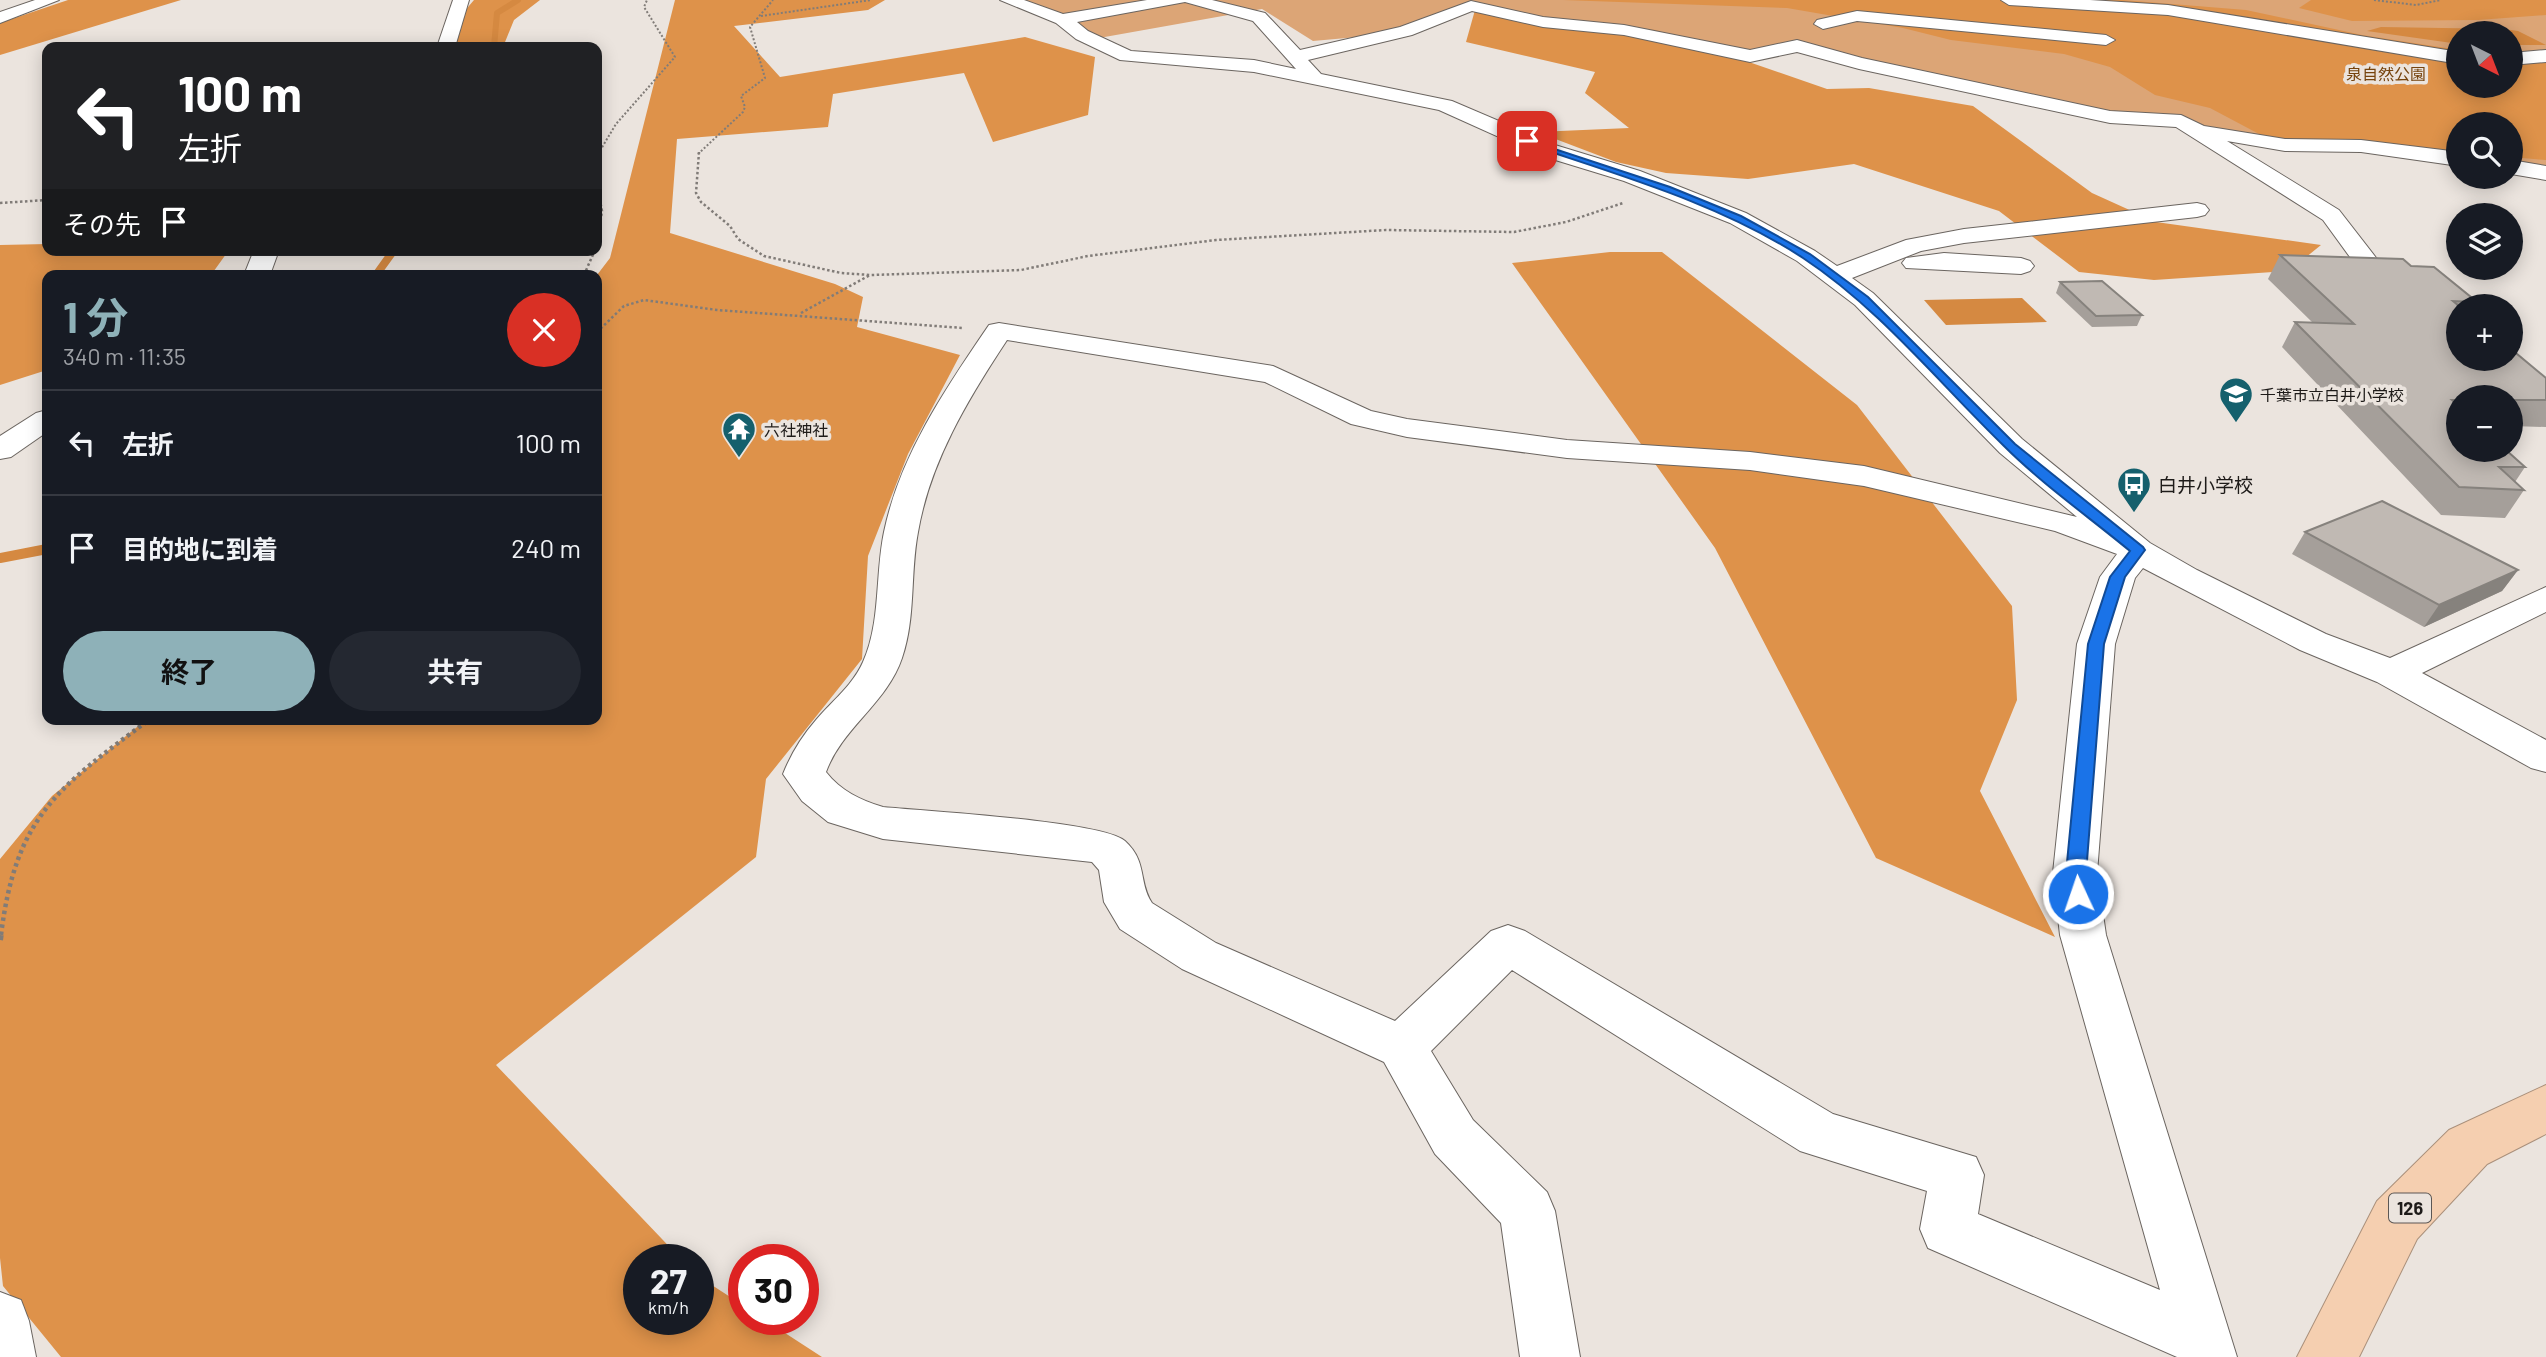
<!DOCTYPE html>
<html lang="ja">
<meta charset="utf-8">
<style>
:root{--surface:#171b24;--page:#242831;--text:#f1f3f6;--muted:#9ea1a6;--line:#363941;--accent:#8eb1b8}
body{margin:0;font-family:Barlow,"Noto Sans JP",sans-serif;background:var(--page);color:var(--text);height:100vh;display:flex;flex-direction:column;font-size:26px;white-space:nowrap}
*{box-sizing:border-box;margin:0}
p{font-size:23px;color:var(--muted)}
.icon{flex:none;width:38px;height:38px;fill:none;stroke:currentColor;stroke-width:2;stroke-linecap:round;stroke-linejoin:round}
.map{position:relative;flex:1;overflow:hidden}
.panel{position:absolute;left:42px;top:270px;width:560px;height:455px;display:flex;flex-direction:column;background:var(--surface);border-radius:14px;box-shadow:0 4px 18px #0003}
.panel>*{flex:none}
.banner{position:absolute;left:42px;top:42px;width:560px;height:214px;border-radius:14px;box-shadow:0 4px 18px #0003;background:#202124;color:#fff;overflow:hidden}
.needle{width:46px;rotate:138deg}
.fabs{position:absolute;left:2446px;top:21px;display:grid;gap:14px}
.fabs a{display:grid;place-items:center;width:77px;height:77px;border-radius:50%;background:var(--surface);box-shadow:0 4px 18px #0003;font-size:35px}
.speed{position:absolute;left:623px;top:1244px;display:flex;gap:14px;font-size:35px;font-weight:700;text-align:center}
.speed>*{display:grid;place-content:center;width:91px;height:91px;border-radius:50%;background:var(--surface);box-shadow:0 4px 18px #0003;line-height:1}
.speed small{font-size:18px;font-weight:400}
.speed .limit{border:10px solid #d22;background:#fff;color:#111}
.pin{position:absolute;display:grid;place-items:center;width:60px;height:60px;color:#fff;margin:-30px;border-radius:14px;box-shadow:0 4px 10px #0006}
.me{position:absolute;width:77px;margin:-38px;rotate:357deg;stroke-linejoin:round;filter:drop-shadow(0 0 5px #0008)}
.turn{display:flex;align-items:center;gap:24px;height:147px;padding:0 21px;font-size:32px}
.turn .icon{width:91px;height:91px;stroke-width:2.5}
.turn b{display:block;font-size:49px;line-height:60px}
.then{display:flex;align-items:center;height:66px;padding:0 21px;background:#0003;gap:14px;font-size:26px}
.round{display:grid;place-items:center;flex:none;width:74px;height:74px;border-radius:37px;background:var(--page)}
.head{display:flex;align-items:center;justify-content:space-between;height:119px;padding:0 21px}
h1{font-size:42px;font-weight:700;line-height:52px;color:var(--accent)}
.action{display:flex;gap:14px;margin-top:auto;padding:14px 21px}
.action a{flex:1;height:80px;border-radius:42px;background:var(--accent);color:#111;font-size:28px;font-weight:700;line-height:80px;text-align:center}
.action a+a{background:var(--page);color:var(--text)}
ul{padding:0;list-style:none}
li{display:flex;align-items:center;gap:21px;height:105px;padding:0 21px;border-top:2px solid var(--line)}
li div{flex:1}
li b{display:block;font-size:26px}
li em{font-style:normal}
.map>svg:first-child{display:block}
.green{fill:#dca576;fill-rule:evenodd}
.forest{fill:#de924a}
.water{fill:#d58941}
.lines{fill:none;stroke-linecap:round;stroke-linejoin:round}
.stream-far2{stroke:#d58941;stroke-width:6}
.stream-far1{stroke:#d58941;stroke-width:8}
.stream{stroke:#d58941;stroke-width:10}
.minor-casing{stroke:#6b6560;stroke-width:2}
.highway-casing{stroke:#aa907b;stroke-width:2}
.path-far3{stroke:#817c78;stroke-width:2;stroke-dasharray:2 2;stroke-linecap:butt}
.path-far2{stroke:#817c78;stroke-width:2.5;stroke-dasharray:2.5 2.5;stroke-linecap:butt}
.path-far1{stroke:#817c78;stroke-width:4.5;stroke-dasharray:3.5 3.5;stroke-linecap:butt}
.path{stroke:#817c78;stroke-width:6;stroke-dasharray:5 5;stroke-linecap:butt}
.minor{fill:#fff;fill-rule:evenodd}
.highway{fill:#f5cfb0;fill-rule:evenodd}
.wall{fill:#a59f9a}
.shaded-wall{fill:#86827d}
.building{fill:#c0b9b3;stroke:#86827d;stroke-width:2}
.route{fill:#1a73e8;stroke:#114b97;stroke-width:2}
.labels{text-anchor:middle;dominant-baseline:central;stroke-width:7;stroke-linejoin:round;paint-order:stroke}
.far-park-label{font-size:16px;fill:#76440e;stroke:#ebe4de}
.far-poi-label{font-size:16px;fill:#1e1b19;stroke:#ebe4de;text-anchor:start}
.shield{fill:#ebe4de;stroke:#5c5754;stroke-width:2}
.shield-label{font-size:18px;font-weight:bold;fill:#1e1b19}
.poi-label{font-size:19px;fill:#1e1b19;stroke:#ebe4de;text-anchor:start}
</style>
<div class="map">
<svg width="2546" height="1357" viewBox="0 0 2546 1357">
<rect width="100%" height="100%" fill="#ebe4de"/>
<path class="green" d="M1020 0H2546V171L2511 166V124H2459L2315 145 2119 115 1802 46 1749 54 1481 6 1391 34 1313 41 1262 9 1099 38 1077 23ZM2459 33H2511V86H2459Z"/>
<g class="forest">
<polygon points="68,0 181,0 0,55 0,23"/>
<polygon points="474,0 540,0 514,20 503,47 453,47 463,13"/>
<polygon points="675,0 885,0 868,10 734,26 780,77 1025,37 1095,57 1088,115 993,142 964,73 833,94 828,127 677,139 670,233 835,284 863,297 857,327 960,355 908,454 868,556 862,659 766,779 756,857 496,1065 682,1260 639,1260 639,1320 698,1320 698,1276 744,1306 744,1320 765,1320 822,1357 61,1357 3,1286 0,1258 0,859 52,796 147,719 597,719 597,275 610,258"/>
<polygon points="1563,0 2122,0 2246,10 2362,35 2459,50 2459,86 2511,86 2511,55 2546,56 2546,160 2511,157 2511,124 2459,124 2459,153 2276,143 2210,108 2155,95 2110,67 2064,54 1951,40 1903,28 1787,8"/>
<polygon points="2311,0 2546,0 2546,15 2478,20 2352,21 2299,8"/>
<polygon points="1475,10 1656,30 1827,89 1869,88 1973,106 2092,193 2156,222 2321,245 2289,271 2154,280 2079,272 1999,211 1854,164 1748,179 1666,173 1616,162 1537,132 1629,128 1585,93 1595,72 1466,42"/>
<polygon points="47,244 47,250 229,250 211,275 47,275 47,370 0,385 0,245"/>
<polygon points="1610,252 1662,252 1857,405 2012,606 2017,700 1980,791 2055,937 1876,858 1715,548 1512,263"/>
</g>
<g class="water">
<polygon points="2381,27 2504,29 2518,31 2546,45 2511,45 2511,33 2459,33 2459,44 2367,31"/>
<polygon points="2022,298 2047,322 1946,325 1924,300"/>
</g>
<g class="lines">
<polyline class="stream-far2" points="494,47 497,13 518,0"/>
<polyline class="stream-far1" points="376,275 394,250"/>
<polyline class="stream" points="0,558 47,549"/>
<g class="minor-casing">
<g id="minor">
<polygon points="35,0 59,0 0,23 0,12"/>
<polygon points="453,0 469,0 455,47 437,47"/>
<path d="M1000 0H1024L1063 14 1147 0H1212L1265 13 1300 50 1400 27 1471 1 1543 17 1624 25 1750 50 1797 40 1862 58 2110 111 2181 115 2204 126 2285 139 2361 140 2459 152V166L2361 152 2285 151 2227 141 2339 210 2377 259 2373 264H2355L2323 220 2176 127 2110 123 1859 69 1797 52 1750 62 1624 35 1543 27 1472 11 1412 35 1308 60 1321 74 1452 101 1555 145 1640 171 1746 213 1815 251 1837 266 1906 240 1964 229 2197 203 2205 205 2209 210 2205 215 2197 217 1964 243 1921 251 1852 278 1873 293 2022 439 2150 543 2197 570 2326 634 2390 658 2546 587V612L2422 673 2546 740V772L2531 768 2377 682 2300 650 2143 568 2135 578 2115 644 2097 873 2106 935 2237 1357H2177L1928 1248 1920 1229 1927 1191 1800 1151 1512 970 1431 1051 1473 1120 1547 1192 1555 1211 1580 1357H1520L1501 1223 1435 1154 1384 1062 1182 969 1120 929 1104 902 1099 870 1092 862 883 839 828 822 802 801 783 774C791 754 802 736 816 720 832 701 853 685 863 662 881 622 875 575 884 532 900 455 946 388 989 325L999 323 1273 366 1371 411 1407 419 1567 440 1750 452 1864 466 2077 517 2000 453 1855 305 1797 261 1730 223 1624 181 1539 155 1439 110 1254 72 1120 60 1076 39 1056 23ZM1185 2 1253 21 1296 69 1254 60 1131 51 1088 31 1077 22ZM1007 340 1265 382 1351 424 1407 437 1567 458 1750 470 1864 486 2055 531 2117 554 2100 577 2077 644 2053 873 2060 935 2160 1290 1978 1214 1984 1175 1976 1157 1833 1114 1525 931 1508 925 1491 931 1395 1021 1216 943 1152 903C1138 882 1148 862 1125 841 1103 821 923 811 883 807 860 800 841 791 826 772 842 728 887 703 902 658 916 617 910 574 918 532 930 462 968 399 1007 340Z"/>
<polygon points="2001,0 2090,0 2168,5 2459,52 2459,64 2168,15 2009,5"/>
<polygon points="1857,11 2106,35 2115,40 2106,45 1857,21 1823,29 1814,24 1817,20"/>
<polygon points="2546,50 2546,62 2511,65 2511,53"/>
<polygon points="2511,160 2546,166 2546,180 2511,174"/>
<polygon points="254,250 279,250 270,275 244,275"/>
<polygon points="1944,253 2021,258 2030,261 2034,266 2030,271 2021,274 1906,268 1902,263 1906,258"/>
<polygon points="47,410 47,432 11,457 0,459 0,436 36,413"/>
<polygon points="0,1292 21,1300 29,1321 36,1357 0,1357"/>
</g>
</g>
<g class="highway-casing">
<polygon id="highway" points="2546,1085 2546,1134 2487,1164 2417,1239 2359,1357 2297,1357 2377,1201 2449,1130"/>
</g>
<g class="path-far3">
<polyline points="2374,0 2416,5 2441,0"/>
<polyline points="761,16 871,0"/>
<polyline points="598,154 616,124 675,57 644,7 647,0"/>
<polyline points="698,154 743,112 745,107 741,96 765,78 750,27 773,0"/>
</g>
<g class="path-far2">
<polyline points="699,152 696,193 701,202 730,226 738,239 764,256 841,273 871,275 1021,270 1088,256 1216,240 1386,230 1514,232 1566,222 1623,203"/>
<polyline points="597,156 599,152"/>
<polyline points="597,184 602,211 597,246"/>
<polyline points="0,203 47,200"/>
<polyline points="584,275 595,250"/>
<polyline points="801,313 870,275"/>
<polyline points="597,332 624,306 644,300 717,310 963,328"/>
</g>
<path class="path-far1" d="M1 935C16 815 58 788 150 719"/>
<polyline class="path" points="0,940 1,933"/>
<use href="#minor" class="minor"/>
<use href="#highway" class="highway"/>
</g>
<g class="wall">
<polygon points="2280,255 2411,266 2477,302 2474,306 2459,306 2546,378 2546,427 2511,426 2511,397 2459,397 2459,450 2525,467 2515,482 2524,490 2505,518 2441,515 2282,347 2295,322 2313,323 2268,279"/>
<polygon points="2060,282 2142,315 2137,326 2092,327 2056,293"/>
<polygon points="2305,532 2518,570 2502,591 2424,627 2292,554"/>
</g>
<polygon class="shaded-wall" points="2518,570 2502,591 2424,627 2439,605"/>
<g class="building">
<polygon points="2280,255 2403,259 2411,266 2434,267 2477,302 2453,301 2459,306 2459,359 2511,359 2511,349 2546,378 2546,400 2511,400 2511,397 2459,397 2459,400 2452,400 2459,406 2459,450 2506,450 2525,467 2499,467 2524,490 2459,487 2295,322 2354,324"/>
<polygon points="2102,281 2142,315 2096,316 2060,282"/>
<polygon points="2382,501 2518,570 2439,605 2305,532"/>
</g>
<path class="route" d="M1524 139 1670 187 1741 216 1810 254 1868 297 2015 444 2143 547 2145 550 2125 577 2104 644 2084 899H2071L2066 873 2088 644 2110 577 2130 551C2089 517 2042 484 2004 446 1939 383 1879 308 1803 258 1719 203 1618 175 1524 143Z"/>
<defs>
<g id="school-pin" transform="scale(1.75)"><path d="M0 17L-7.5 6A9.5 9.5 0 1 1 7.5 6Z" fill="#15606d" stroke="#ebe4de"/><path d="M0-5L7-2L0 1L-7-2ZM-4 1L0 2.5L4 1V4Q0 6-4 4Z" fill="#fff"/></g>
<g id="temple-pin" transform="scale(1.75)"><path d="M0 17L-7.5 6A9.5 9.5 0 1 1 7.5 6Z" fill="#15606d" stroke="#ebe4de"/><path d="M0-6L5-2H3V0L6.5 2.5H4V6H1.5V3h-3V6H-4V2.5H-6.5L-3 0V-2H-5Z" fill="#fff"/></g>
<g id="bus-pin" transform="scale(1.75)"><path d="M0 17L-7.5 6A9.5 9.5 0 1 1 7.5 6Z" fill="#15606d" stroke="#ebe4de"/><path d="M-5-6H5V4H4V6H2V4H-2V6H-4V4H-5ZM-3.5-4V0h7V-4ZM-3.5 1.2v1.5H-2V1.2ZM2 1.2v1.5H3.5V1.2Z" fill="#fff"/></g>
</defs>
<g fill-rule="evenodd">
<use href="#school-pin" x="2236" y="394"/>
<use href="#temple-pin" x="739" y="429"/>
<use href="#bus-pin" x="2134" y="484"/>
</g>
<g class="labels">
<g class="far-park-label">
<text x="2386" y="73">泉自然公園</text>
</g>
<g class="far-poi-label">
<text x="2260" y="394">千葉市立白井小学校</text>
<text x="764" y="429">六社神社</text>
</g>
<rect class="shield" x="2389" y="1193.5" width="42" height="29" rx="5"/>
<g class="shield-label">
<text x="2410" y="1208">126</text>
</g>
<g class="poi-label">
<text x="2158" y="484">白井小学校</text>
</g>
</g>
</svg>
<div class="fabs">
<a><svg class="needle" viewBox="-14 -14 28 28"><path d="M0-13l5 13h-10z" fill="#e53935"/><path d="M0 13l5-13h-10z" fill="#9ea1a6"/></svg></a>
<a><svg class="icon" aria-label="search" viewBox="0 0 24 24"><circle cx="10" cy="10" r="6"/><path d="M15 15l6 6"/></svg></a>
<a><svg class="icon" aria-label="layers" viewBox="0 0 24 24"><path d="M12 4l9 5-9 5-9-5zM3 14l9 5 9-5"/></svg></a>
<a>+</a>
<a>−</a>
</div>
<div class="speed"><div>27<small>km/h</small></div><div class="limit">30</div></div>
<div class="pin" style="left:1527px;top:141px;background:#d93025"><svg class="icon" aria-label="arrive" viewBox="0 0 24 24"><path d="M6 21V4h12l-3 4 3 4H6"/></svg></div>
<svg class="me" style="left:2078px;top:894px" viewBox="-20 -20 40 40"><circle r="17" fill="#1a73e8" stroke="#fff" stroke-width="3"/><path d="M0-11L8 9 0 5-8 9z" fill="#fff"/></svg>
<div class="banner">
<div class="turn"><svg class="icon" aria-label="left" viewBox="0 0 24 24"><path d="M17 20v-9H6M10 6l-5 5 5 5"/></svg><div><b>100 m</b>左折</div></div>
<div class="then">その先<svg class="icon" aria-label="arrive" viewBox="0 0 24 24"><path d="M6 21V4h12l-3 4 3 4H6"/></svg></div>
</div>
<section class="panel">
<div class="head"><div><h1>1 分</h1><p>340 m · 11:35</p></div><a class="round" style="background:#d93025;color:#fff"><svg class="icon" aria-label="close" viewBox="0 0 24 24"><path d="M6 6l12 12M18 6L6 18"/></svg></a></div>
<ul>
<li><svg class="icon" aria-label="left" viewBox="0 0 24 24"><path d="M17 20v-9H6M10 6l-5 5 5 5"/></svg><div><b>左折</b></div><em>100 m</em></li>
<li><svg class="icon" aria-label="arrive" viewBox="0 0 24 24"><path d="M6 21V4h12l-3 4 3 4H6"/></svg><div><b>目的地に到着</b></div><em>240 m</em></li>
</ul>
<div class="action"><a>終了</a><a>共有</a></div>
</section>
</div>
